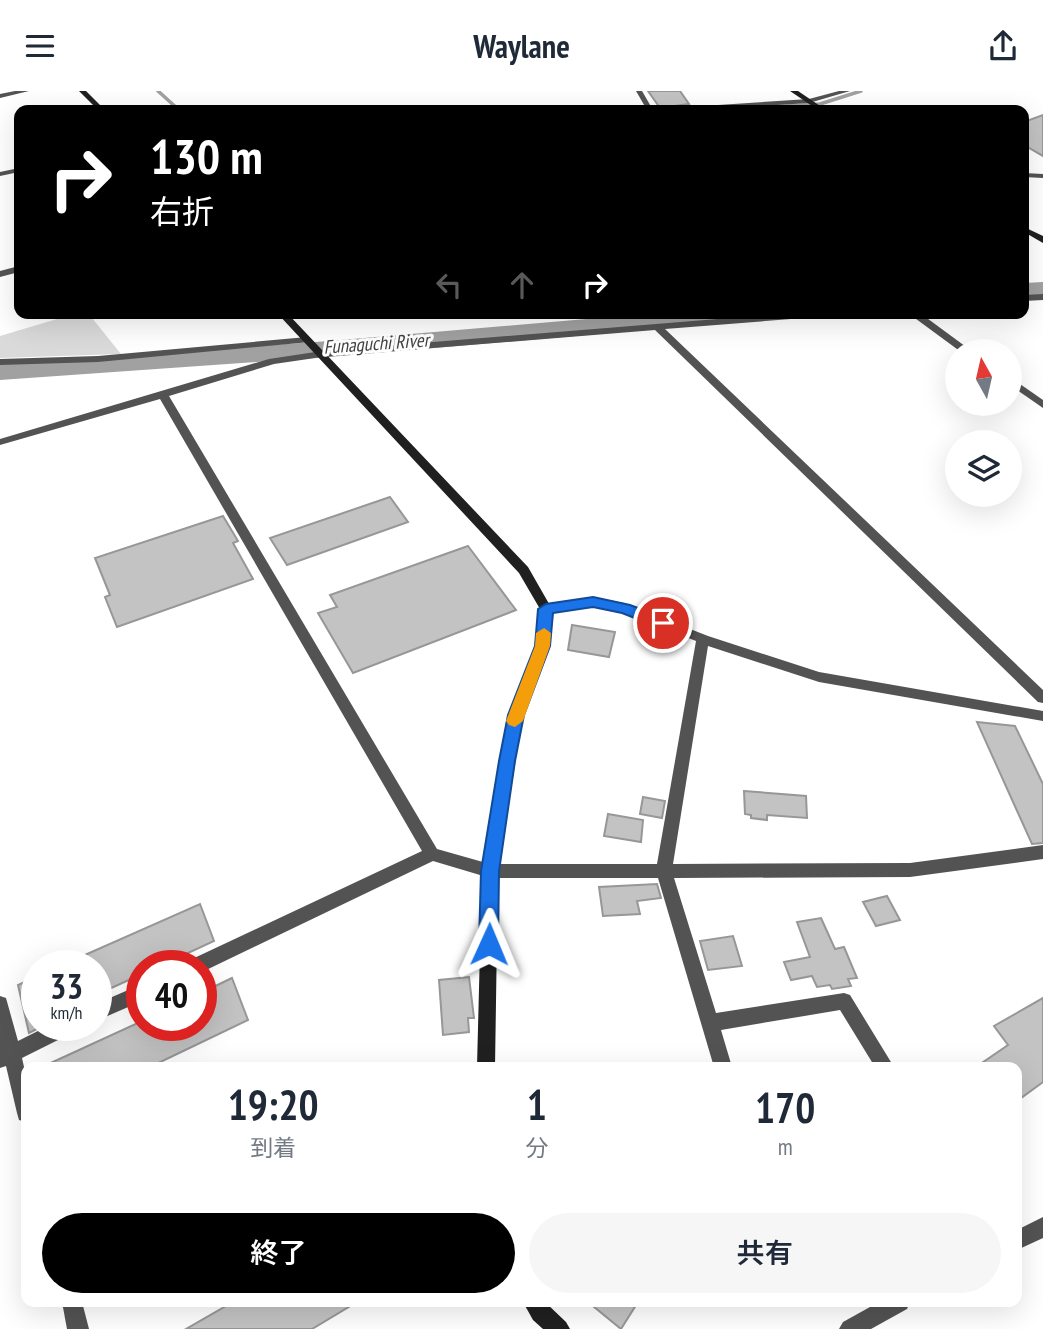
<!DOCTYPE html>
<html lang="ja">
<meta charset="utf-8">
<style>
:root{--surface:#fff;--page:#f6f6f7;--text:#1f2937;--muted:#747a83;--accent:#000}
body{margin:0;font-family:"PT Sans Narrow","Noto Sans JP",sans-serif;background:var(--page);color:var(--text);height:100vh;display:flex;flex-direction:column;font-size:26px;white-space:nowrap}
*{box-sizing:border-box;margin:0}
p{font-size:23px;color:var(--muted)}
.icon{flex:none;width:38px;height:38px;fill:none;stroke:currentColor;stroke-width:2;stroke-linecap:round;stroke-linejoin:round}
.map{position:relative;flex:1;overflow:hidden}
.drawer{position:absolute;left:21px;top:971px;width:1001px;height:245px;display:flex;flex-direction:column;background:var(--surface);border-radius:14px;box-shadow:0 7px 28px #0002}
.drawer>*{flex:none}
.top-card{position:absolute;left:14px;top:14px;width:1015px;height:214px;border-radius:14px;box-shadow:0 7px 28px #0002;background:#000;color:#fff;overflow:hidden}
.needle{width:46px;rotate:352deg}
.controls{position:absolute;left:945px;top:248px;display:grid;gap:14px}
.controls a{display:grid;place-items:center;width:77px;height:77px;border-radius:50%;background:var(--surface);box-shadow:0 7px 28px #0002;font-size:35px}
.speed{position:absolute;left:21px;top:859px;display:flex;gap:14px;font-size:35px;font-weight:700;text-align:center}
.speed>*{display:grid;place-content:center;width:91px;height:91px;border-radius:50%;background:var(--surface);box-shadow:0 7px 28px #0002;line-height:1}
.speed small{font-size:18px;font-weight:400}
.speed .limit{border:10px solid #d22;background:#fff;color:#111}
.pin{position:absolute;display:grid;place-items:center;width:60px;height:60px;color:#fff;margin:-30px;border:4px solid #fff;border-radius:50%;box-shadow:0 2px 7px #0007}
.me{position:absolute;width:77px;margin:-38px;rotate:1deg;stroke-linejoin:round;filter:drop-shadow(0 0 5px #0008)}
.turn{display:flex;align-items:center;gap:24px;height:147px;padding:0 21px;font-size:32px}
.turn .icon{width:91px;height:91px;stroke-width:2.5}
.turn b{display:block;font-size:49px;line-height:60px}
.lanes{display:flex;align-items:center;height:66px;padding:0 21px;background:#0003;justify-content:center;gap:35px;direction:ltr}
.lanes .off{opacity:.35}
.eta{display:flex;justify-content:space-evenly;align-items:center;height:119px;text-align:center}
.eta b{font-size:42px;font-weight:600;line-height:49px}
.cta{display:flex;gap:14px;margin-top:auto;padding:14px 21px}
.cta a{flex:1;height:80px;border-radius:42px;background:var(--accent);color:#fff;font-size:28px;font-weight:600;line-height:80px;text-align:center}
.cta a+a{background:var(--page);color:var(--text)}
header{display:flex;justify-content:space-between;align-items:center;height:91px;padding:0 21px;background:var(--surface);font-size:32px;font-weight:600}
.map>svg:first-child{display:block}
.green{fill:#dadada}
.lines{fill:none;stroke-linecap:round;stroke-linejoin:round}
.stream{stroke:#a1a1a1;stroke-width:3.5}
.river{fill:#a1a1a1;fill-rule:evenodd}
.building{fill:#c3c3c3;stroke:#979797;stroke-width:2}
.street{fill:#535353;fill-rule:evenodd}
.secondary{fill:#202020;fill-rule:evenodd}
.route{fill:#1a73e8;stroke:#114b97;stroke-width:2}
.slow{fill:#f59e0b}
.labels{text-anchor:middle;dominant-baseline:central;stroke-width:6;stroke-linejoin:round;paint-order:stroke}
.far-water-label{font-size:19px;font-style:italic;fill:#424242;stroke:#fff}
</style>
<header><svg class="icon" aria-label="menu" viewBox="0 0 24 24"><path d="M4 6h16M4 12h16M4 18h16"/></svg>Waylane<svg class="icon" aria-label="share" viewBox="0 0 24 24"><path d="M12 15V3M7 8l5-5 5 5M5 13v7h14v-7"/></svg></header>
<div class="map">
<svg width="1043" height="1238" viewBox="0 0 1043 1238">
<rect width="100%" height="100%" fill="#fff"/>
<polygon class="green" points="77,222 88,222 121,263 0,267 0,245"/>
<g class="lines">
<g class="stream">
<polyline points="158,0 179,19"/>
<polyline points="720,19 820,13 861,0"/>
</g>
<g class="river">
<polygon points="1043,191 1043,207 1024,208 1024,192"/>
<polygon points="656,222 764,222 760,228 751,230 329,266 0,289 0,273 329,250"/>
</g>
</g>
<g class="building">
<polygon points="648,0 680,0 689,13 660,17"/>
<polygon points="1043,24 1043,65 1024,54 1024,31"/>
<polygon points="390,406 408,431 287,474 270,447"/>
<polygon points="223,425 238,450 233,452 253,488 117,536 105,506 110,504 95,467"/>
<polygon points="468,455 516,519 353,582 318,522 337,516 330,504"/>
<polygon points="572,534 615,541 609,566 568,559"/>
<polygon points="977,631 1015,635 1043,693 1043,752 1032,753"/>
<polygon points="744,700 806,705 807,727 767,724 767,729 751,727 751,724 745,723"/>
<polygon points="643,706 665,710 662,727 640,723"/>
<polygon points="608,723 643,729 641,751 604,745"/>
<polygon points="657,793 661,807 637,810 640,823 603,825 599,796"/>
<polygon points="887,805 900,829 876,835 863,811"/>
<polygon points="200,813 214,850 160,875 142,875 142,883 96,904 96,875 60,875"/>
<polygon points="821,827 835,858 844,856 857,887 848,888 851,895 832,898 830,894 817,896 812,885 791,889 784,871 810,866 797,831"/>
<polygon points="733,845 742,875 708,879 700,850"/>
<polygon points="37,885 37,938 29,942 18,894"/>
<polygon points="469,886 474,927 468,927 469,941 443,944 439,889"/>
<polygon points="232,887 248,929 150,976 42,976 142,930 142,934 201,934 201,902"/>
<polygon points="1043,907 1043,991 1017,1010 1017,976 976,976 1008,954 994,935"/>
<polygon points="233,1211 357,1211 312,1238 186,1238"/>
<polygon points="588,1211 638,1211 621,1238"/>
</g>
<g class="lines">
<g class="street">
<polygon points="15,0 29,0 0,7 0,3"/>
<polygon points="636,0 642,0 653,19 647,19"/>
<polygon points="839,0 850,0 809,12 701,19 668,19 672,17 809,8"/>
<polygon points="19,77 19,81 0,85 0,81"/>
<polygon points="1024,82 1043,83 1043,87 1024,86"/>
<polygon points="19,175 19,181 0,186 0,180"/>
<polygon points="1043,203 1043,209 1024,210 1024,204"/>
<polygon points="791,222 834,222 829,225 665,238 1043,599 1043,612 1038,611 655,239 322,266 274,273 169,305 437,758 490,773 657,773 696,550 622,521 593,516 546,523 540,518 546,513 593,506 624,512 708,545 819,581 1043,620 1043,630 819,591 708,555 673,773 910,772 1043,754 1043,768 910,786 674,787 716,922 844,902 850,904 894,976 875,976 840,919 721,939 732,976 714,976 658,787 490,787 433,770 202,881 201,875 188,875 190,869 422,760 160,308 0,354 0,348 269,268 322,260"/>
<polygon points="908,222 920,222 973,261 961,261"/>
<polygon points="307,246 312,249 310,251 98,271 0,274 0,268 98,265"/>
<polygon points="1010,286 1043,309 1043,317 1010,294"/>
<polygon points="142,893 142,910 96,930 96,913"/>
<polygon points="0,905 6,907 18,950 50,934 79,934 76,940 22,967 26,985 26,1031 19,1029 17,1022 6,975 0,977"/>
<polygon points="1043,1126 1043,1147 1017,1159 1017,1139"/>
<polygon points="62,1211 82,1211 89,1238 67,1238"/>
<polygon points="879,1211 910,1211 907,1218 871,1238 839,1238 843,1231"/>
</g>
<g class="secondary">
<polygon points="79,0 86,0 105,19 98,19"/>
<polygon points="790,0 798,0 826,19 818,19"/>
<polygon points="1024,136 1043,145 1043,152 1024,141"/>
<polygon points="277,222 287,222 528,476 552,518 550,555 523,623 498,780 495,976 477,976 482,780 509,623 536,555 540,518 519,482"/>
<polygon points="523,1211 545,1211 566,1231 570,1238 543,1238 533,1229"/>
</g>
</g>
<polygon class="route" points="593,506 630,514 668,528 670,532 663,538 622,522 593,516 553,522 550,555 524,624 515,670 499,780 498,853 495,860 489,862 482,860 479,853 481,780 499,670 508,624 535,555 538,518 546,513"/>
<polygon class="slow" points="544,537 551,542 550,555 523,630 515,636 509,634 506,630 535,555 536,542"/>
<g class="labels">
<g class="far-water-label">
<text transform="translate(376 252) rotate(-4)">Funaguchi River</text>
</g>
</g>
</svg>
<div class="controls">
<a><svg class="needle" viewBox="-14 -14 28 28"><path d="M0-13l5 13h-10z" fill="#e53935"/><path d="M0 13l5-13h-10z" fill="#747a83"/></svg></a>
<a><svg class="icon" aria-label="layers" viewBox="0 0 24 24"><path d="M12 4l9 5-9 5-9-5zM3 14l9 5 9-5"/></svg></a>
</div>
<div class="speed"><div>33<small>km/h</small></div><div class="limit">40</div></div>
<div class="pin" style="left:663px;top:532px;background:#d93025"><svg class="icon" aria-label="arrive" viewBox="0 0 24 24"><path d="M6 21V4h12l-3 4 3 4H6"/></svg></div>
<svg class="me" style="left:489px;top:853px" viewBox="-20 -20 40 40"><path d="M0-17L14 15 0 8-14 15z" fill="#1a73e8" stroke="#fff" stroke-width="4"/></svg>
<div class="top-card">
<div class="turn"><svg class="icon" aria-label="right" viewBox="0 0 24 24"><path d="M7 20v-9h11M14 6l5 5-5 5"/></svg><div><b>130 m</b>右折</div></div>
<div class="lanes"><svg class="icon off" aria-label="left" viewBox="0 0 24 24"><path d="M17 20v-9H6M10 6l-5 5 5 5"/></svg><svg class="icon off" aria-label="ahead" viewBox="0 0 24 24"><path d="M12 20V5M6 11l6-6 6 6"/></svg><svg class="icon" aria-label="right" viewBox="0 0 24 24"><path d="M7 20v-9h11M14 6l5 5-5 5"/></svg></div>
</div>
<section class="drawer">
<div class="eta">
<div><b>19:20</b><p>到着</p></div>
<div><b>1</b><p>分</p></div>
<div><b>170</b><p>m</p></div>
</div>
<div class="cta"><a>終了</a><a>共有</a></div>
</section>
</div>
